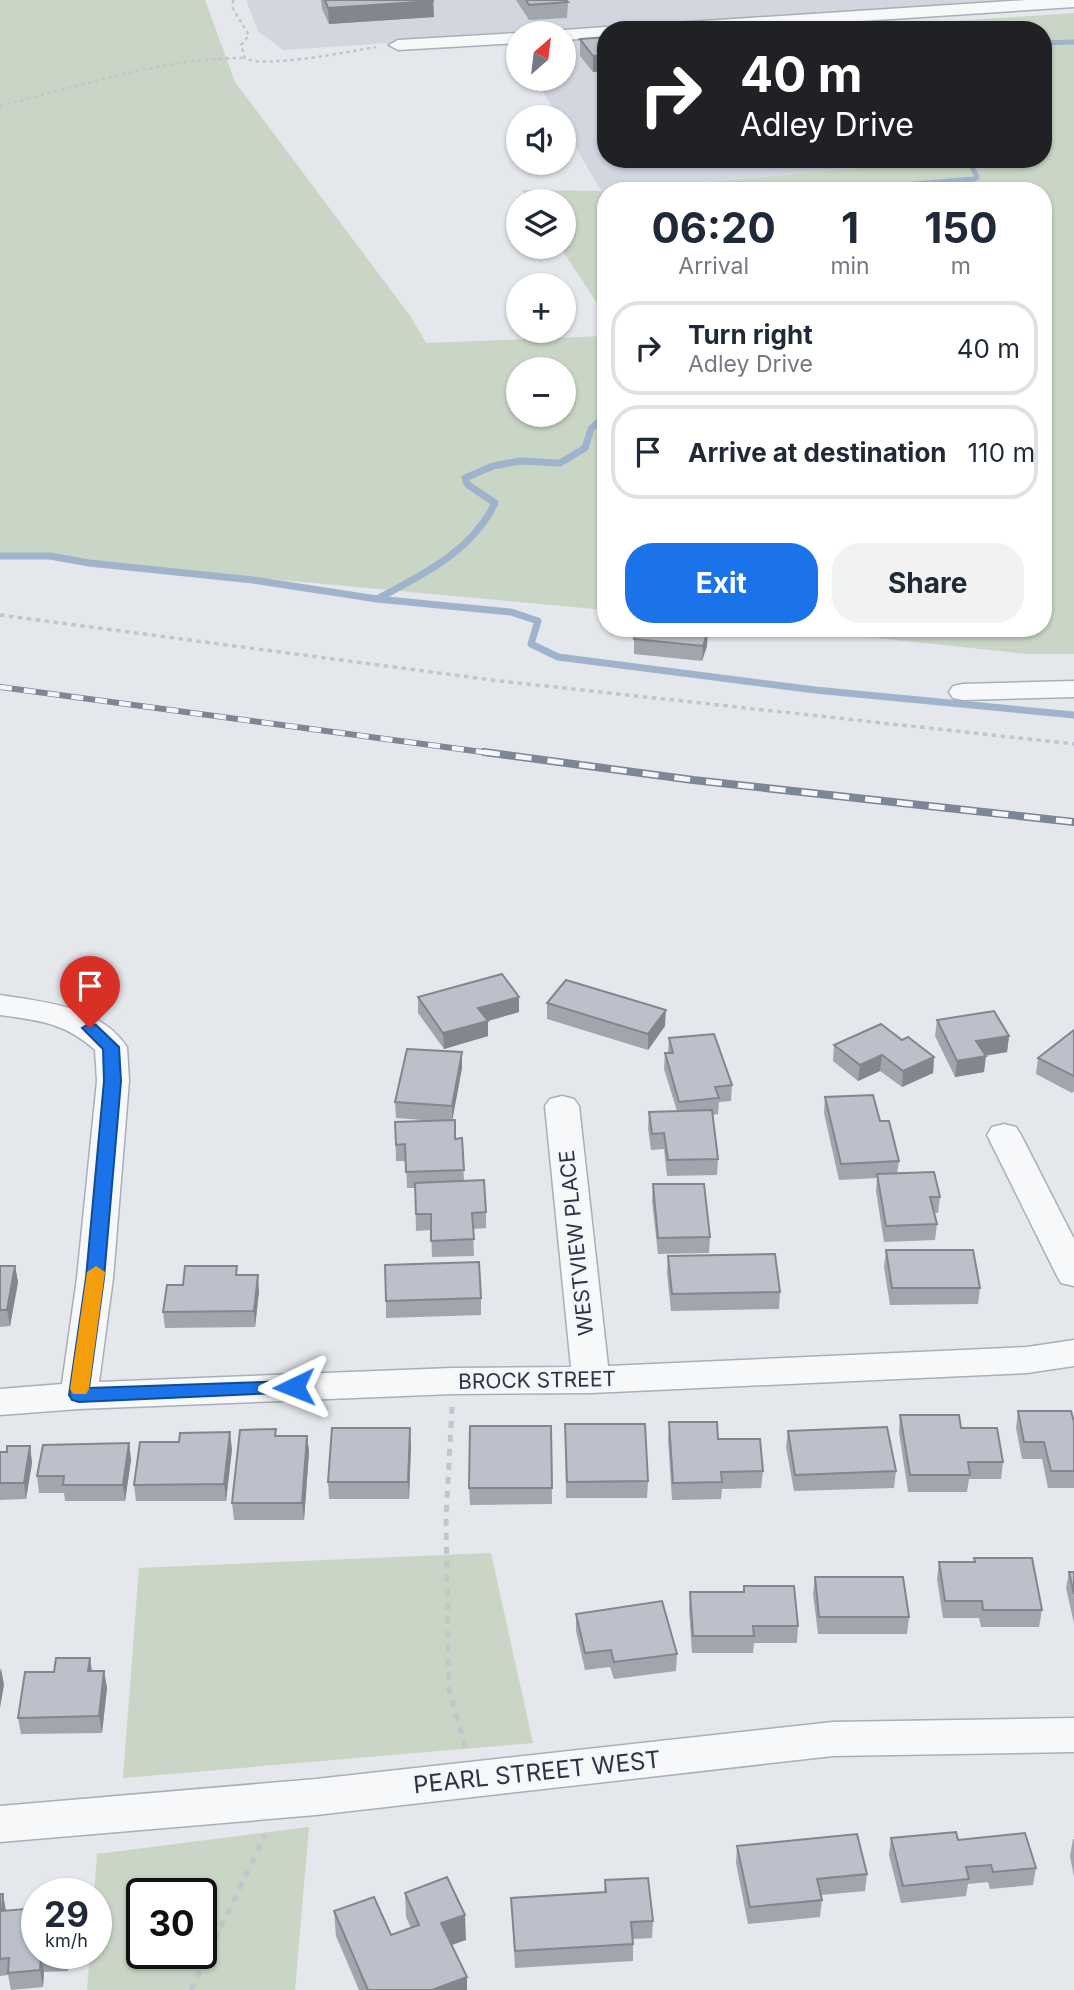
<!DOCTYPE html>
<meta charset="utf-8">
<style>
:root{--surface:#fff;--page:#f2f2f3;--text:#1f2937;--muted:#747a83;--line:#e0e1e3;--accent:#1a73e8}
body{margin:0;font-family:Inter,sans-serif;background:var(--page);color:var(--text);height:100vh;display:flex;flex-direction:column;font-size:26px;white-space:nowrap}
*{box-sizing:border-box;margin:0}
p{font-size:23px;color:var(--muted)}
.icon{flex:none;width:38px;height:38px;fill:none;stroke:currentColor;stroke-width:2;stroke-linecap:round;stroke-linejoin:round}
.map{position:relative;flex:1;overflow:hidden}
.details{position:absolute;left:597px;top:182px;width:455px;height:455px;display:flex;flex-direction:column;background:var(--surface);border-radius:28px;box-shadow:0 2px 5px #0004}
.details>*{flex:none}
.banner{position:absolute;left:597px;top:21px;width:455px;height:147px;border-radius:28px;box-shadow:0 2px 5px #0004;background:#202124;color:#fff;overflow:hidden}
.needle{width:46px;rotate:28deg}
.buttons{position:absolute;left:506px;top:21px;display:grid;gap:14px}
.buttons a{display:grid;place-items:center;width:70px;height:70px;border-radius:50%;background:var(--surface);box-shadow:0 2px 5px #0004;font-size:35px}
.speed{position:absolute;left:21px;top:1878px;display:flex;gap:14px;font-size:35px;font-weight:700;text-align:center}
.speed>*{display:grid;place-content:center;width:91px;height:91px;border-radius:50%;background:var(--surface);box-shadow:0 2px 5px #0004;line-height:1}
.speed small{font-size:18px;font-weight:400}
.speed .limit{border:4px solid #111;border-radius:10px;background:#fff;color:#111}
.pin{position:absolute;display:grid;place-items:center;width:60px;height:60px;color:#fff;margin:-72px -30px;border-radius:50% 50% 50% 0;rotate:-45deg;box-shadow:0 0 7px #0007}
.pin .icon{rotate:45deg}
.me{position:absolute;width:77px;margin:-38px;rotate:268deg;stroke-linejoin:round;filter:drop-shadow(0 0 5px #0008)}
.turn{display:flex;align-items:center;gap:24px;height:147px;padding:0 28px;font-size:32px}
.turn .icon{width:91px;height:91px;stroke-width:2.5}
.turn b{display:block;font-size:49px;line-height:60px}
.eta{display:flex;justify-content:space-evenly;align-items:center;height:119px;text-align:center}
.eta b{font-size:42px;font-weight:700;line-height:49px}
.primary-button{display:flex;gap:14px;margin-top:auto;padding:14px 28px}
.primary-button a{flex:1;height:80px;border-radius:28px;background:var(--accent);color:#fff;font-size:28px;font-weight:700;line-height:80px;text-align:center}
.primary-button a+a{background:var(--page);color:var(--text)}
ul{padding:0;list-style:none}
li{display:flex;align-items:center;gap:21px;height:94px;margin:0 14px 10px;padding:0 14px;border:4px solid var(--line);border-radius:28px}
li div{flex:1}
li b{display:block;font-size:26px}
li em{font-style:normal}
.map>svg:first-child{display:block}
.built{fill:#d2d6de}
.green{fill:#c9d6c5;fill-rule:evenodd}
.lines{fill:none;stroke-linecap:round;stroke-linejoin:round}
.stream-far1{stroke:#9fb4cc;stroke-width:5}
.stream{stroke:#9fb4cc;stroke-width:7}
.minor-casing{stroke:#a9aeb7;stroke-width:3}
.path-far2{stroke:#c2c5cb;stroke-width:2.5;stroke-dasharray:3.5 3.5;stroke-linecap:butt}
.path-far1{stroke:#c2c5cb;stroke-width:3.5;stroke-dasharray:4.5 4.5;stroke-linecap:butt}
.path{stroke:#c2c5cb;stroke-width:5;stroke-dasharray:7 7;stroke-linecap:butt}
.minor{fill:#f7f8fa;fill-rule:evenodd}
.rail-far1-casing{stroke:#7d8696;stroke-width:6}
.rail-casing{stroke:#7d8696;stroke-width:8}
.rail-far1{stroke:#f4f6f9;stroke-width:4.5;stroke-dasharray:12;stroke-linecap:butt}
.rail{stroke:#f4f6f9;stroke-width:5;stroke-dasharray:16;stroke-linecap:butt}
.wall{fill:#a1a5ae}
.shaded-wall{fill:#83868d}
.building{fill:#bbc0ca;stroke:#83868d;stroke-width:2}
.route{fill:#1a73e8;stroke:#114b97;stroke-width:2}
.slow{fill:#f59e0b}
.labels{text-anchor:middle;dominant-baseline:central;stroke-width:5;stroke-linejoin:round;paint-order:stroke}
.street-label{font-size:21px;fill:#2b3445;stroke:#f4f6f9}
.near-street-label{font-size:24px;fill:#2b3445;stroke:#f4f6f9}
</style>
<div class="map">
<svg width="1074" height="1990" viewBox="0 0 1074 1990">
<rect width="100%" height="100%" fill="#e4e7ec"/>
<polygon class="built" points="246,0 1033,0 844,14 855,30 606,30 606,159 960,159 601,191 564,127 564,117 558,117 535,79 564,79 564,33 518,33 518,49 510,35 283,50 258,31"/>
<g class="green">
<path d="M0 0H205L235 82 411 317 426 343 605 336V610L0 554ZM518 369H564V415H518Z"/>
<polygon points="1074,13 1074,654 1028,654 783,628 1043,628 1043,191 608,191 960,159 1043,159 1043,30 853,28"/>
<polygon points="522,190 605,191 605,315 560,247 564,247 564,201 530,201"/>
<polygon points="491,1553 533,1743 123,1778 139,1568"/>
<path d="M309 1827 295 1990H87L90 1953H96L94 1893 97 1854ZM142 1894H201V1953H142Z"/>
</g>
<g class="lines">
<g class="stream-far1">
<polyline points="1043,43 1074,42"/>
<polyline points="832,191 974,179 977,177 968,159"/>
</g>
<g class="stream">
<polyline points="0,556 50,556 89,563 253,580 377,599 511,612 538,621 531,644 558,657 815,690 1074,715"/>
<path d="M379 598C424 574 472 551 495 503L467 484 465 478 493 466 520 461 560 463 585 448 591 429 606 415"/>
</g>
<g class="minor-casing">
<g id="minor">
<polygon points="1026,0 1074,0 1074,7 726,30 633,30 642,25"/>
<polygon points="606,27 613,30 606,30 606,37 564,40 564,33 556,33 564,30"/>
<polygon points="518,33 518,43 398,50 389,45 398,40 518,33 520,33"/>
<polygon points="1074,681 1074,697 963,700 953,698 949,692 953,686 963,684"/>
<path d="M0 995C44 1002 100 1006 127 1047L129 1081 113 1278 99 1382 453 1368 571 1367 545 1106 550 1099 562 1096 574 1099 579 1106 608 1366 1027 1347 1074 1340V1366L1027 1373 591 1393 453 1394 79 1409 0 1415V1389L62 1384 77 1278 97 1081 95 1050C66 1023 37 1020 0 1015Z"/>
<polygon points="1004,1124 1016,1127 1021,1135 1074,1239 1074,1286 1061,1283 1056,1274 987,1135 992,1127"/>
<polygon points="1074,1718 1074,1752 833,1756 316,1815 0,1842 0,1806 316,1779 833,1722"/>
</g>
</g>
<g class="path-far2">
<path d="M233 0V9L249 35 241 45 245 58C264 69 351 51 376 47"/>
<path d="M0 106C81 86 161 58 245 58"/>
</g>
<polyline class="path-far1" points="0,615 500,681 1074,744"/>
<g class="path">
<polyline points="452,1407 446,1518 449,1690 466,1749"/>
<polyline points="191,1990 265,1835"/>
</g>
<use href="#minor" class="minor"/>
<g class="rail-far1-casing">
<polyline id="rail-far1" points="0,687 497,754"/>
</g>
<g class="rail-casing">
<polyline id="rail" points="484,752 693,780 1074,822"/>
</g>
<use href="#rail-far1" class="rail-far1"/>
<use href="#rail" class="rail"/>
</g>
<g class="wall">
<polygon points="321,0 433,0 434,17 329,24 322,9"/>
<polygon points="516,0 566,0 568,2 567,18 529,20"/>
<polygon points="606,37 606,71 593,72 580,56 580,39"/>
<polygon points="634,639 707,646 702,661 634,654"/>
<polygon points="418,997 519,997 519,1012 488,1021 488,1036 444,1049 418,1013"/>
<polygon points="547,1003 665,1026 648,1050 547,1019"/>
<polygon points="937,1020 1009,1036 1007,1052 985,1056 984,1072 955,1077 935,1036"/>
<polygon points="1074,1030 1074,1091 1072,1093 1036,1074 1038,1058"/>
<polygon points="669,1038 732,1085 731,1101 719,1102 718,1114 712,1115 718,1159 717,1175 667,1176 664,1149 651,1150 648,1128 649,1112 677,1111 664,1069 665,1053 668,1053"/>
<polygon points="902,1040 934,1057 933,1073 902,1087 880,1071 858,1081 833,1061 834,1045"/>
<polygon points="462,1068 452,1120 455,1139 462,1138 464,1181 486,1212 486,1228 473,1229 474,1256 432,1257 431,1230 416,1231 415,1188 407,1188 406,1161 396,1161 395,1122 435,1121 396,1118 395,1102"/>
<polygon points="825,1097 880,1121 899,1161 897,1174 940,1197 938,1213 934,1213 937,1224 935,1240 884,1242 876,1191 877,1178 839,1180 824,1113"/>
<polygon points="653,1184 710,1237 709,1253 658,1254 652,1201"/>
<polygon points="886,1250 980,1288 978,1304 890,1305 884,1267"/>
<polygon points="668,1256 780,1292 779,1309 671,1311 667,1272"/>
<polygon points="0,1266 15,1266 18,1282 10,1326 0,1327"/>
<polygon points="237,1275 259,1291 255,1327 165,1328 163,1312 183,1285"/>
<polygon points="481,1298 481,1315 386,1318 386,1301"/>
<polygon points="1018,1411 1074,1422 1074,1488 1048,1488 1042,1459 1022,1459 1016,1428"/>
<polygon points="900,1415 961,1428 1003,1462 1001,1479 969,1479 967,1492 908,1492 899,1432"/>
<polygon points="669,1422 718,1439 763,1471 761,1488 722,1489 721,1499 672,1500 668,1439"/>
<polygon points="565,1424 648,1481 647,1498 566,1498"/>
<polygon points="551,1426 552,1504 470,1505 469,1488"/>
<polygon points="788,1431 896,1471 894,1488 794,1491 786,1447"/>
<polygon points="276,1436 307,1436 309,1452 304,1520 234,1520 232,1503"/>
<polygon points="129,1443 131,1460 125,1501 65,1501 64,1493 39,1493 37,1476"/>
<polygon points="411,1445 409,1499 329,1499 328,1482"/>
<polygon points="30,1446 32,1463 26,1499 0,1500 0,1452 7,1452"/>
<polygon points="232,1449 226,1501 136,1501 134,1485"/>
<polygon points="974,1558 1042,1610 1039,1627 981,1627 979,1618 943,1618 937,1579 939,1562 974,1562"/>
<polygon points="1069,1572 1074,1572 1074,1623 1066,1588"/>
<polygon points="815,1577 909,1617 907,1634 818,1634 813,1594"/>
<polygon points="744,1586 798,1626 797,1643 754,1643 753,1653 692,1653 689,1609 690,1592 744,1592"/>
<polygon points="576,1614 677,1654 676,1671 614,1679 610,1667 585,1670 576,1631"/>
<polygon points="90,1658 92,1671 104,1671 107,1688 102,1733 21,1734 18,1718 54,1672"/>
<polygon points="891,1838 958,1840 1036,1868 1033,1885 990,1889 988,1882 968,1884 966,1896 901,1903 889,1855"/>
<polygon points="1073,1839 1074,1839 1074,1877 1070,1856"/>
<polygon points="737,1846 867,1874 865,1891 821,1895 822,1900 820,1917 748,1924 736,1863"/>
<polygon points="605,1880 653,1921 652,1938 633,1939 633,1961 515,1968 511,1898 604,1892"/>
<polygon points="405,1893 466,1940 452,1945 467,1990 359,1990 336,1936 334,1911 391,1935 411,1928 406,1917"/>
<polygon points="0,1894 6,1911 37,1953 68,1953 68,1971 44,1972 43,1987 11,1990 8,1975 0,1976"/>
</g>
<g class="shaded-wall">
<polygon points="433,1 434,17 329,24 328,8"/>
<polygon points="606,55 606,71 593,72 593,56"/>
<polygon points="708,631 707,646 702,661 703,646"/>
<polygon points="519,997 519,1012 488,1021 488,1036 444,1049 443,1033 478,1008"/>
<polygon points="666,1010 665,1026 648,1050 648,1034"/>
<polygon points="1009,1036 1007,1052 975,1057 976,1041"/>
<polygon points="462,1052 462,1068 452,1122 452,1106"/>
<polygon points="882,1055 880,1071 858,1081 860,1065"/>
<polygon points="986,1056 984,1072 955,1077 957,1061"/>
<polygon points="934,1057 933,1073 902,1087 903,1071"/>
<polygon points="15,1266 18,1282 10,1326 7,1310"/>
<polygon points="258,1275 259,1291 255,1327 254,1311"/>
<polygon points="410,1428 411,1445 409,1499 408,1482"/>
<polygon points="230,1432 232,1449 226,1501 224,1484"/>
<polygon points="307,1436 309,1452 304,1520 302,1503"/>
<polygon points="129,1443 131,1460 125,1501 123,1485"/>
<polygon points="30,1446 32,1463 26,1499 24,1483"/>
<polygon points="90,1658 92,1675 88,1671"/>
<polygon points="1,1668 4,1685 0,1708 0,1672"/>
<polygon points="104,1671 107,1688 102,1733 99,1716"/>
<polygon points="3,1894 6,1911 2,1911"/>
<polygon points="465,1915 466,1940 442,1948 441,1923"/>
<polygon points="65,1953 68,1953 68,1971 65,1954"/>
<polygon points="41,1955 44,1972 43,1987 40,1970"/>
<polygon points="467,1977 467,1990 432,1990"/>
</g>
<g class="building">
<polygon points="325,0 433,0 433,1 328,8"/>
<polygon points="526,0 566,0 568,2 529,5"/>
<polygon points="606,37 606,55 593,56 580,39"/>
<polygon points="638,628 675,628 708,631 703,646 634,639"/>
<polygon points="502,974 519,997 478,1008 488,1021 443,1033 418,997"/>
<polygon points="566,980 666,1010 648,1034 547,1003"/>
<polygon points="994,1011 1009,1036 976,1041 986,1056 957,1061 937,1020"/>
<polygon points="881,1024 902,1040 908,1037 934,1057 903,1071 882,1055 860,1065 834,1045"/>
<polygon points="1074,1030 1074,1076 1038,1058"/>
<polygon points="714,1034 732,1085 715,1087 719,1098 679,1102 665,1053 673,1053 669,1038"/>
<polygon points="407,1049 462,1052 452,1106 395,1102"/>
<polygon points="873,1095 880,1121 889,1121 899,1161 841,1164 825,1097"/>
<polygon points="712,1110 718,1159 668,1160 664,1133 652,1134 649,1112"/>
<polygon points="455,1120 455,1139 462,1138 464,1170 406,1172 405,1144 396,1145 395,1122"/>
<polygon points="934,1172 940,1197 930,1197 937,1224 886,1226 877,1174"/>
<polygon points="484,1180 486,1212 472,1213 474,1239 431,1241 431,1214 416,1214 415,1183"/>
<polygon points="653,1184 704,1184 710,1237 658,1238"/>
<polygon points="886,1250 973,1250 980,1288 892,1288"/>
<polygon points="775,1254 780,1292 672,1294 668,1256"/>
<polygon points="479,1262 481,1298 386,1301 385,1265"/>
<polygon points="0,1266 15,1266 7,1310 0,1310"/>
<polygon points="185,1266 237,1266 236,1275 258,1275 254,1311 163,1312 167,1285 183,1285"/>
<polygon points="1018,1411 1071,1411 1074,1422 1074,1471 1051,1471 1044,1442 1024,1442"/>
<polygon points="900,1415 959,1415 961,1428 997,1428 1003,1462 968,1462 970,1475 910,1475"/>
<polygon points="669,1422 717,1422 718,1439 760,1439 763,1471 721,1472 722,1482 673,1483"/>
<polygon points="565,1424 645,1424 648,1481 567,1482"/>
<polygon points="470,1426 551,1426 552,1488 469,1488"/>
<polygon points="887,1427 896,1471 795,1475 788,1431"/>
<polygon points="332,1428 410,1428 408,1482 328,1482"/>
<polygon points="276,1429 275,1436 307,1436 302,1503 232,1503 240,1430"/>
<polygon points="230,1432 224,1484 134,1485 140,1442 179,1442 180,1433"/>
<polygon points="129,1443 123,1485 63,1485 64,1476 37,1476 43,1445"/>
<polygon points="7,1446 30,1446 24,1483 0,1483 0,1452 7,1452"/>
<polygon points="974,1558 1032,1558 1042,1610 983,1610 982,1601 945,1601 939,1562 975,1562"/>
<polygon points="1069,1572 1074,1572 1074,1594"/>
<polygon points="815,1577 903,1577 909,1617 819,1617"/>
<polygon points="744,1586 794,1586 798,1626 753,1626 754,1636 693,1636 690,1592 744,1592"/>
<polygon points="662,1601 677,1654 614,1662 611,1650 585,1653 576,1614"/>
<polygon points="56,1658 90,1658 88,1671 104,1671 99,1716 18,1718 25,1672 54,1672"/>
<polygon points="956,1832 958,1840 1025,1833 1036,1868 993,1872 991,1865 966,1867 969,1879 903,1886 891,1838"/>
<polygon points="857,1834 867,1874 817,1879 822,1900 750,1907 737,1846"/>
<polygon points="447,1877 465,1915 441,1923 467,1977 432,1990 368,1990 334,1911 374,1897 391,1935 419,1925 405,1893"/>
<polygon points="648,1878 653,1921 631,1922 633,1944 515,1951 511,1898 606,1892 605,1880"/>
<polygon points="0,1894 3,1894 2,1911 37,1908 37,1953 65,1954 41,1955 40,1970 8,1973 9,1958 0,1959"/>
</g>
<polygon class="route" points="90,1023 96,1025 119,1047 121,1081 104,1278 89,1388 294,1381 300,1383 303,1387 300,1392 79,1402 72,1400 69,1395 86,1278 104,1081 103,1049 82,1028"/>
<polygon class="slow" points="96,1266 105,1272 89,1389 86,1394 73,1394 70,1389 87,1272"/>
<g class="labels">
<g class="street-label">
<text transform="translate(576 1243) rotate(-96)">WESTVIEW PLACE</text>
<text transform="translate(537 1380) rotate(-1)">BROCK STREET</text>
</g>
<g class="near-street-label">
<text transform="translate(537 1772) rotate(-6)">PEARL STREET WEST</text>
</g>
</g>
</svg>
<div class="buttons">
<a><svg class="needle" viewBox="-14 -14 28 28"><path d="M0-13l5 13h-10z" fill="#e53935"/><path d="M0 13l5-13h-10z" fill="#747a83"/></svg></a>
<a><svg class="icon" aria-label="sound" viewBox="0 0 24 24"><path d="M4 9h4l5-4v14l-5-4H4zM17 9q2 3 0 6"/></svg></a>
<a><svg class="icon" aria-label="layers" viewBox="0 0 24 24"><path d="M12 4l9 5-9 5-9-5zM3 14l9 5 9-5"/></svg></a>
<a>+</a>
<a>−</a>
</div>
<div class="speed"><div>29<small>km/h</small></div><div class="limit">30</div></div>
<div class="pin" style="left:90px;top:1028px;background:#d93025"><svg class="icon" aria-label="arrive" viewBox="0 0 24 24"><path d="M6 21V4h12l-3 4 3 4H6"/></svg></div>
<svg class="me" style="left:294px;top:1387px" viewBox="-20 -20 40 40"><path d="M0-17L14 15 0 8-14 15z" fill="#1a73e8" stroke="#fff" stroke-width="4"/></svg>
<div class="banner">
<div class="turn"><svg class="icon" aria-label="right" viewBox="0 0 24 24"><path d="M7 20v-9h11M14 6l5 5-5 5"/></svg><div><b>40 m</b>Adley Drive</div></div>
</div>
<section class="details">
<div class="eta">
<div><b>06:20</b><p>Arrival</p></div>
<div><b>1</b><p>min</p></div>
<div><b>150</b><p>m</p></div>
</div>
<ul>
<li><svg class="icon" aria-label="right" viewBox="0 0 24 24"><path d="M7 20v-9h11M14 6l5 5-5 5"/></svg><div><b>Turn right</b><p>Adley Drive</p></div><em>40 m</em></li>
<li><svg class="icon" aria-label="arrive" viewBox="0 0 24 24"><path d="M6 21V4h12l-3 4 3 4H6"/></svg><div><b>Arrive at destination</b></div><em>110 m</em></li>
</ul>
<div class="primary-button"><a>Exit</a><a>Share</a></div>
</section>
</div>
